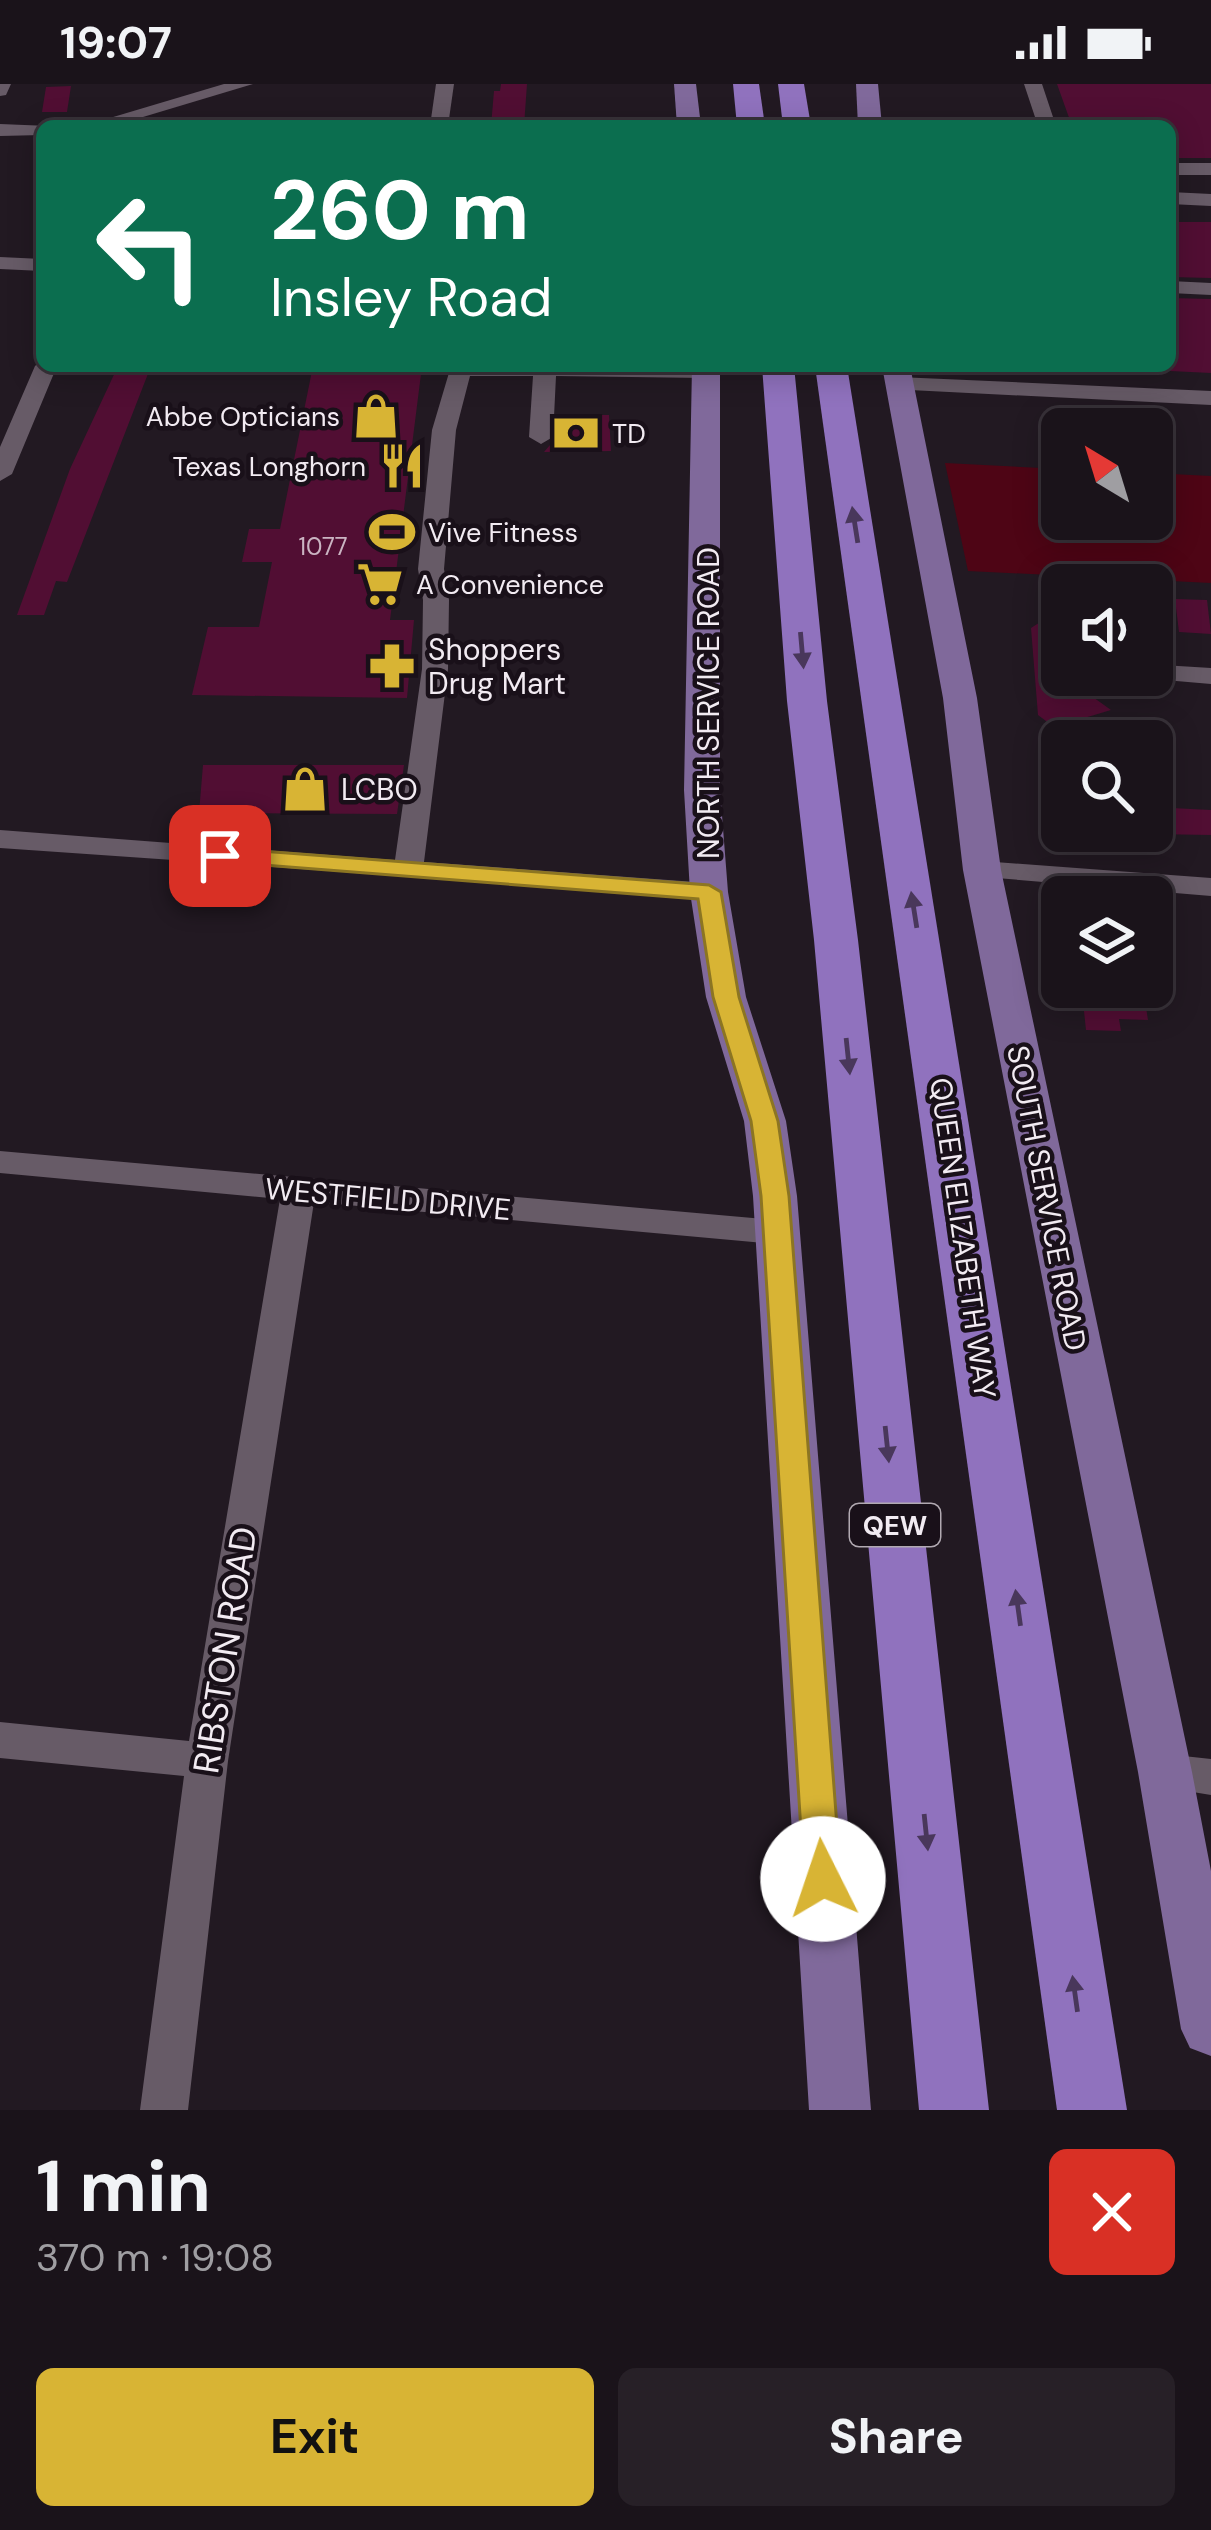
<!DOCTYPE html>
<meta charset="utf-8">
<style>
:root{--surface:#1a131a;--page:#272027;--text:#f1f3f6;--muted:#9f9ea2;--line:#383239;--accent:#d8b434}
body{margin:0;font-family:"DM Sans",sans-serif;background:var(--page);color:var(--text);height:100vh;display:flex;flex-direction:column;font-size:45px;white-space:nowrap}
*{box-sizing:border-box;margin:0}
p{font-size:39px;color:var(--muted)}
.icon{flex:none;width:66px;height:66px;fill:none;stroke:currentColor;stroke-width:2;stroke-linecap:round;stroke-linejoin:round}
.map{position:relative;height:2026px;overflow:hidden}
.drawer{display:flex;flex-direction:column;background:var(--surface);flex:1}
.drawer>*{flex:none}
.top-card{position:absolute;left:36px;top:36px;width:1140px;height:252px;border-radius:18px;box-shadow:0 6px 30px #0003,0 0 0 3px var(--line);background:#0b6e4f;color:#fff;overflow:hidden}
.needle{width:78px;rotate:322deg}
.buttons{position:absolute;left:1041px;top:324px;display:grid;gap:24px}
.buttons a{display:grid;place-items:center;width:132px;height:132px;border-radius:18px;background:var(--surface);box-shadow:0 6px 30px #0003,0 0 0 3px var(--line);font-size:60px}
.pin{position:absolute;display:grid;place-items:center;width:102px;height:102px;color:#fff;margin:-51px;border-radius:24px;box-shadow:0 6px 18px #0006}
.me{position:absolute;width:132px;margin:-66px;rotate:356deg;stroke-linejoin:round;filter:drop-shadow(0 0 9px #0008)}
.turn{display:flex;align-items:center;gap:42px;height:252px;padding:0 36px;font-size:54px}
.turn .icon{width:156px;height:156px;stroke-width:2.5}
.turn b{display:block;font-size:84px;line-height:102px}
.round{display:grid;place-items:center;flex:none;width:126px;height:126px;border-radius:18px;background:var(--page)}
.head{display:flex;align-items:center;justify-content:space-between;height:204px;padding:0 36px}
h1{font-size:72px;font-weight:700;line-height:90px}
.cta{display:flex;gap:24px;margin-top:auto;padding:24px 36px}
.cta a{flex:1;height:138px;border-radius:18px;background:var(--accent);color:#111;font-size:48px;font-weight:700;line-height:138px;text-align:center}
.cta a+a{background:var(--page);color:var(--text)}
.status{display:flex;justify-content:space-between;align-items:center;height:84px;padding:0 60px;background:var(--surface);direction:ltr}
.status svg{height:33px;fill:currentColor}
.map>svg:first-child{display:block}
.green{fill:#4e0515}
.building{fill:#510e33}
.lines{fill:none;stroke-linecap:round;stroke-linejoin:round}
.minor{fill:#675b67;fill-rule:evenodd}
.major{fill:#80699b;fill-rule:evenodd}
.highway{fill:#9072be;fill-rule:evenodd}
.oneway{fill:#49375b}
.route{fill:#d8b434;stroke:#8c7522;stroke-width:3}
.labels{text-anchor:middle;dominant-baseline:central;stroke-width:9;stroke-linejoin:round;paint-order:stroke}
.number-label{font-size:24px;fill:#cab4c2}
.far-poi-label{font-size:27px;fill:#f2ebf2;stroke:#191019;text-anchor:start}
.shield{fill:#191019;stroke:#b1a9b1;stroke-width:3}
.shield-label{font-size:27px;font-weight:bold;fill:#f2ebf2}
.poi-label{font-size:30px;fill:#f2ebf2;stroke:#191019;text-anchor:start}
.street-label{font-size:30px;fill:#f2ebf2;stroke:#191019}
.near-street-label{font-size:36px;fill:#f2ebf2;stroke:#191019}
</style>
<div class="status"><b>19:07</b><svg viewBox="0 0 49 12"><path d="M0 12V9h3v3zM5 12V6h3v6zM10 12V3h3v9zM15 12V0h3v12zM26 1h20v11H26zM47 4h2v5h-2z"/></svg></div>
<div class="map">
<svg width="1211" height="2026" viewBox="0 0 1211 2026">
<rect width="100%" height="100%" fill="#221922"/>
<polygon class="green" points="945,379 1062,385 1062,435 1152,435 1152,389 1211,392 1211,499 968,487"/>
<g class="building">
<polygon points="501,0 527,0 524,42 491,42 494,7 500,7"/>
<polygon points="1057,0 1211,0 1211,74 1170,74 1170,42 1072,42"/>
<polygon points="71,2 67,28 42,28 46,3"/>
<polygon points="1170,138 1211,138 1211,194 1170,193"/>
<polygon points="1170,214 1211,215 1211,289 1170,287"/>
<polygon points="118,282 151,282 67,498 56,497 44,531 17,531 70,385"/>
<polygon points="313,282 422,282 390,536 414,536 407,614 192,611 208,543 259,543 272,478 242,478 249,445 280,445"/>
<polygon points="559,331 609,331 611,367 544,368 557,353"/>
<polygon points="1175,515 1207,516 1211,550 1179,548"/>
<polygon points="1062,524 1062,591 1111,626 1054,643 1038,631 1031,544"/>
<polygon points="203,681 404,681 397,730 199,729"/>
<polygon points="1152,723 1211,726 1211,751 1152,750"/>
<polygon points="1082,908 1144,911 1148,936 1119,935 1121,947 1086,946"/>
</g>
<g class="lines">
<g class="minor">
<polygon points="0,0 11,0 6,11 0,12"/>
<polygon points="224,0 253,0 113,42 83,42"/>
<polygon points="436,0 454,0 448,42 430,42"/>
<polygon points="1024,0 1042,0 1056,42 1038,42"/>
<polygon points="0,40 49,42 42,42 42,51 0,52"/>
<rect x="1170" y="79" width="41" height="12"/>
<polygon points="1170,108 1211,110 1211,122 1170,120"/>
<polygon points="0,173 42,175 42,187 0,185"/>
<polygon points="1170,197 1211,199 1211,211 1170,209"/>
<polygon points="42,276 42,282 57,282 12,390 0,397 0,363 35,282"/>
<polygon points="451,282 713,282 717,287 706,294 556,292 553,353 541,360 529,353 533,292 470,292 456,346 444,485 449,516 448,585 424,778 709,799 720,802 724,808 720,814 0,764 0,746 395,776 422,585 423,516 418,485 432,346"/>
<polygon points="898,293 1211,307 1211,321 890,305 887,300"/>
<polygon points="1162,581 1211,584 1211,600 1153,595 1152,584"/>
<polygon points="982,777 1211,794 1211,812 972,792 967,786"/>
<polygon points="0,1067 776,1136 788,1140 793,1148 788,1156 776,1160 314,1118 228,1677 188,2026 140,2026 184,1692 0,1674 0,1638 189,1657 280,1115 0,1089"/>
<polygon points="1165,1670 1211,1675 1211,1711 1150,1701 1144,1688 1150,1675"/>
</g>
<g class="major">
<polygon points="674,0 696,0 701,42 677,42"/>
<polygon points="856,0 878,0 882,42 858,42"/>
<polygon points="692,282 720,282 720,706 728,808 746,913 786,1037 797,1112 871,2026 809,2026 753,1112 744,1037 706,913 690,808 684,706"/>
<polygon points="882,282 910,282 977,614 1001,786 1192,1688 1211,1787 1211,1972 1190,1964 1181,1945 1138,1688 963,786 943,614"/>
</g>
<g class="highway">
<polygon points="733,0 759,0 765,42 737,42"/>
<polygon points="778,0 804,0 811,42 783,42"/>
<polygon points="762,282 794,282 827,617 858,856 989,2026 919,2026 814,856 787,617"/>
<polygon points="815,282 847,282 1127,2026 1057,2026"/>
</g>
</g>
<defs><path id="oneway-solid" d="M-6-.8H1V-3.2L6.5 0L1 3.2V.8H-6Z" transform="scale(3)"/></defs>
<g class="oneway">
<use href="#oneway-solid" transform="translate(855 441) rotate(-99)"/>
<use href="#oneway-solid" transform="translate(802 566) rotate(85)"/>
<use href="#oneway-solid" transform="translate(914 826) rotate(-99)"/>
<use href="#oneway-solid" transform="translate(848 972) rotate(84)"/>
<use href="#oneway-solid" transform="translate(887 1360) rotate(84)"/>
<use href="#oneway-solid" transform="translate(1018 1524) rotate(-98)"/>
<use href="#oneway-solid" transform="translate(926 1748) rotate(84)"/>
<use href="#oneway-solid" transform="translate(1075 1910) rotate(-98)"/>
</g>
<polygon class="route" points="220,764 709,801 721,808 739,913 778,1037 789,1112 841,1795 836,1806 823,1811 810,1806 804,1795 761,1112 751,1037 713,913 698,815 212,777 212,766"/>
<defs>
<g id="shop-bare" transform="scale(3.6)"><path d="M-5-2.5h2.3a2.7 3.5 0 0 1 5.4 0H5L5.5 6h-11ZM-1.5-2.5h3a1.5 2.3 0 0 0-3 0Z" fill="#d8b434" stroke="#191019" stroke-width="2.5" paint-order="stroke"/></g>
<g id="bank-bare" transform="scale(3.6)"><path d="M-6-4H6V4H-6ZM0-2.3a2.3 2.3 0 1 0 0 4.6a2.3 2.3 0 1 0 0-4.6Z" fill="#d8b434" stroke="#191019" stroke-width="2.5" paint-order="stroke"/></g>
<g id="restaurant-bare" transform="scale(3.6)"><path d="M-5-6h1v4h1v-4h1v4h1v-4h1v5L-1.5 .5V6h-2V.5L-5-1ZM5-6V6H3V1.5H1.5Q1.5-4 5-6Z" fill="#d8b434" stroke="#191019" stroke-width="2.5" paint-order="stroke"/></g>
<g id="stadium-bare" transform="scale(3.6)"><path d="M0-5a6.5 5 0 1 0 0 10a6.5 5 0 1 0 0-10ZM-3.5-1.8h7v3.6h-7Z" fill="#d8b434" stroke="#191019" stroke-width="2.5" paint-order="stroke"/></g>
<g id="supermarket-bare" transform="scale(3.6)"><path d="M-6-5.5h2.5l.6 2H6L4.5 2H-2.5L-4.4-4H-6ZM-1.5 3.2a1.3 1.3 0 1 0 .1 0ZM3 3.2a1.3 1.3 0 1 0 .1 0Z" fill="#d8b434" stroke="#191019" stroke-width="2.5" paint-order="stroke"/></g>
<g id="pharmacy-bare" transform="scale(3.6)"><path d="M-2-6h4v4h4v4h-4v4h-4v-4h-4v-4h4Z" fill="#d8b434" stroke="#191019" stroke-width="2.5" paint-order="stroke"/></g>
</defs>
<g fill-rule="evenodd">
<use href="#shop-bare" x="376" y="332"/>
<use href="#bank-bare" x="576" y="349"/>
<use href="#restaurant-bare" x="402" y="382"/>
<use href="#stadium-bare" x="392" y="448"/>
<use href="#supermarket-bare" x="380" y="500"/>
<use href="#pharmacy-bare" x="392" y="582"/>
<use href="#shop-bare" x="305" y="705"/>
</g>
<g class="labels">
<g class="number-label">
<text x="323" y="462">1077</text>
</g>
<g class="far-poi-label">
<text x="340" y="332" text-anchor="end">Abbe Opticians</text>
<text x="612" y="349">TD</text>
<text x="366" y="382" text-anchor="end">Texas Longhorn</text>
<text x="428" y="448">Vive Fitness</text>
<text x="416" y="500">A Convenience</text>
</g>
<rect class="shield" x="850" y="1420" width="90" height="42" rx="9"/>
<g class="shield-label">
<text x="895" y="1441">QEW</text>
</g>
<g class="poi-label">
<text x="428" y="565">Shoppers<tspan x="428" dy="34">Drug Mart</tspan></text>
<text x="341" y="705">LCBO</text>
</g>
<g class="street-label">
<text transform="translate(708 619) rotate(-90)">NORTH SERVICE ROAD</text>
<text transform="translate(1047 1114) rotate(79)">SOUTH SERVICE ROAD</text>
<text transform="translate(388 1115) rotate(5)">WESTFIELD DRIVE</text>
<text transform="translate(963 1154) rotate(82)">QUEEN ELIZABETH WAY</text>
</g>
<g class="near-street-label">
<text transform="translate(225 1566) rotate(-81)">RIBSTON ROAD</text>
</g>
</g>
</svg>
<div class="buttons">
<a><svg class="needle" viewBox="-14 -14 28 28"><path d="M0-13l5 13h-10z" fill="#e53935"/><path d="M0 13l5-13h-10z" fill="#9f9ea2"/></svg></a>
<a><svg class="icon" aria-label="sound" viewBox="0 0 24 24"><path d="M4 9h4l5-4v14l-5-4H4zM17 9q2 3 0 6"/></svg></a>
<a><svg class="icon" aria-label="search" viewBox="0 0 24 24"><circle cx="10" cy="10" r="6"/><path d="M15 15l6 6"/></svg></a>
<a><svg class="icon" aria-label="layers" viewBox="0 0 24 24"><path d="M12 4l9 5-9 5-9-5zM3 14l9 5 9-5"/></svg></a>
</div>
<div class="pin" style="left:220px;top:772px;background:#d93025"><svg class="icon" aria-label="arrive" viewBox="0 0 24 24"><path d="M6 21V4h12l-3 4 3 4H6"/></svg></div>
<svg class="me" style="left:823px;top:1795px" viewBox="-20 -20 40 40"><circle r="19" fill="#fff"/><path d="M0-13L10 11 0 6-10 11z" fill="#d8b434"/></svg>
<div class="top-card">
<div class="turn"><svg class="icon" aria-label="left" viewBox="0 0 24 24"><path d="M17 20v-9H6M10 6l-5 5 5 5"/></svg><div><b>260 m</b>Insley Road</div></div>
</div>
</div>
<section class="drawer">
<div class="head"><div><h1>1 min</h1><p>370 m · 19:08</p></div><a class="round" style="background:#d93025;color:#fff"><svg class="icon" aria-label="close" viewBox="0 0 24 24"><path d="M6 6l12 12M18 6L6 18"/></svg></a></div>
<div class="cta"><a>Exit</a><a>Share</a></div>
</section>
